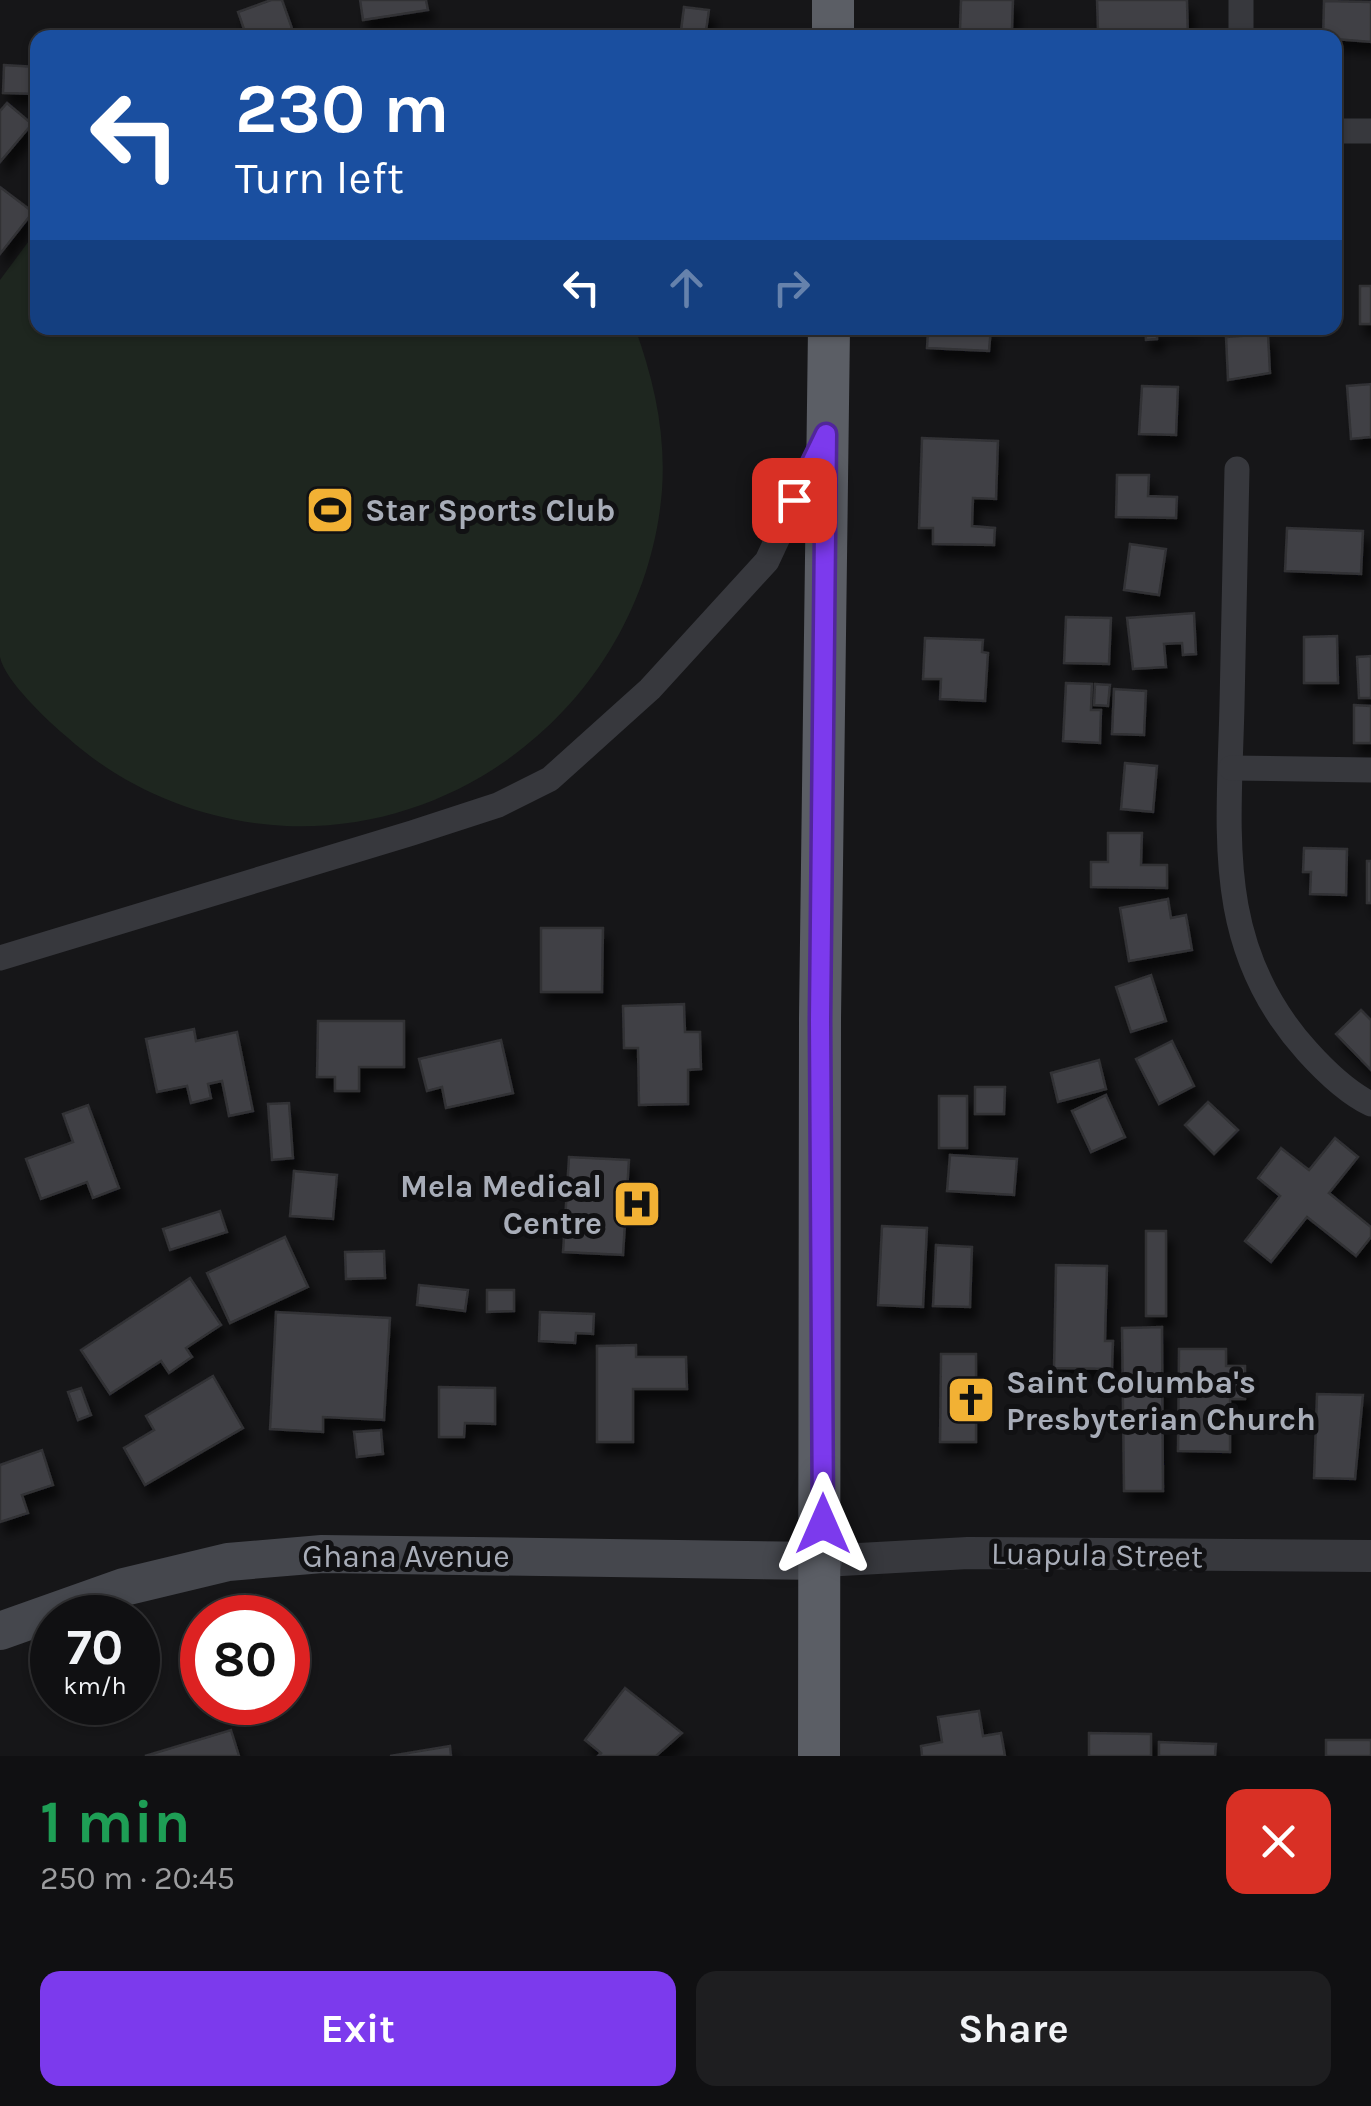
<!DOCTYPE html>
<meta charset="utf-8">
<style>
:root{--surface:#101012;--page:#1e1e20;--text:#f1f3f6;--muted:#9c9d9f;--line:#303032;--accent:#7c3aed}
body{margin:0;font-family:Karla,sans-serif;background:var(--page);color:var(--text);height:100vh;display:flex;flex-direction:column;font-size:38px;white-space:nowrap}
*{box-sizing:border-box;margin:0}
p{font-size:32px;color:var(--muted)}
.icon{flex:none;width:55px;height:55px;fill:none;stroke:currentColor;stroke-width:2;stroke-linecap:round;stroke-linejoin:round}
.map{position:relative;height:1756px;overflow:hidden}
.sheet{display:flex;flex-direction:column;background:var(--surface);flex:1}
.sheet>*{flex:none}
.hud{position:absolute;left:30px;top:30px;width:1312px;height:305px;border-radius:20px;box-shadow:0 2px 8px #0004,0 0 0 2px var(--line);background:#1a4fa0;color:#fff;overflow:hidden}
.speed{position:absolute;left:30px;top:1595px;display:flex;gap:20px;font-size:50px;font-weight:700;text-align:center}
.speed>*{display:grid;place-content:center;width:130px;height:130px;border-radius:50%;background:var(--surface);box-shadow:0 2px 8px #0004,0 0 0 2px var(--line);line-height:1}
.speed small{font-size:25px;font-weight:400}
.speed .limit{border:15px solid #d22;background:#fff;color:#111}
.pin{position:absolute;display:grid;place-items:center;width:85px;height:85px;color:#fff;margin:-42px;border-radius:20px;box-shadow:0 5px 15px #0006}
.me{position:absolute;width:110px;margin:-55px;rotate:0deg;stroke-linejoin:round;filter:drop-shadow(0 0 8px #0008)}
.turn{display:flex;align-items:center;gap:35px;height:210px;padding:0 40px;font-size:45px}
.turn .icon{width:130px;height:130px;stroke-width:2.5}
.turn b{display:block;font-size:70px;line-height:85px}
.lanes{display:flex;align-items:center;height:95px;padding:0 40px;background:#0003;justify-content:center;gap:50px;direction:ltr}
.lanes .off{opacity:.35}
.round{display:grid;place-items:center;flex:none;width:105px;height:105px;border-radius:20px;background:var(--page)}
.overview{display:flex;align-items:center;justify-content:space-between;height:170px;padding:0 40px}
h1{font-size:60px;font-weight:700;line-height:75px;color:#1e9e55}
.action{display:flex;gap:20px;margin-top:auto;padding:20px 40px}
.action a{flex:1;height:115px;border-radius:20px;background:var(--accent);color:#fff;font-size:40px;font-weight:700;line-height:115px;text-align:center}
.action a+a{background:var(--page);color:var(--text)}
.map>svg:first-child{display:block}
.green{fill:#1e261f}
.building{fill:#404145;stroke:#303034;stroke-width:2.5;filter:url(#shadow)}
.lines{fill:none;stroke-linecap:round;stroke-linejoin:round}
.minor{stroke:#37383d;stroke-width:25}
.tertiary{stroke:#37383d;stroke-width:32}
.secondary{stroke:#45474d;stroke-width:38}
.trunk{stroke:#5b5e65;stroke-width:42}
.route-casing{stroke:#51269a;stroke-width:25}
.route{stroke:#7c3aed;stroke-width:18}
.labels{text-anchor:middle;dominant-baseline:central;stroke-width:10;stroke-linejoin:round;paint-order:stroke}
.poi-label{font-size:32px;font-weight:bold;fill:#a8adb8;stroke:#111113;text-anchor:start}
.street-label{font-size:32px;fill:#a8adb8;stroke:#111113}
</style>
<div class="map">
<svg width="1371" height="1756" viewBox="0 0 1371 1756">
<defs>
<filter id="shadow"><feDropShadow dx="6" dy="11" stdDeviation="5" flood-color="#0009"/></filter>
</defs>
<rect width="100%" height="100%" fill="#161618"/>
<path class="green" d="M37 230 38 328H635C654 380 666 434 662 490 647 682 479 834 286 826 205 822 127 791 67 737 48 721 5 681 0 657 0 622 0 579 0 543 0 456 0 368 0 280Z"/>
<g class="building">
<polygon points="271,0 282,0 294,34 247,38 238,12"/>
<polygon points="360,0 426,0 428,10 363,20"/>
<polygon points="961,0 1013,0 1012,30 960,29"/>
<polygon points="1097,0 1187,0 1188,38 1141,38 1141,31 1098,32"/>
<polygon points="1324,1 1371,2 1371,42 1323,38"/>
<polygon points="684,7 709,10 705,38 680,38"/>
<polygon points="4,65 37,67 36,94 3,93"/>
<polygon points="7,103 32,124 0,162 0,111"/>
<polygon points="0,187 33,212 0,254"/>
<rect x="1360" y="286" width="11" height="38"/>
<polygon points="928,328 991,328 989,351 927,348"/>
<polygon points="1145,328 1192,328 1192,329 1157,331 1157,339 1146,340"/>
<polygon points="1268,334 1270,373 1228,380 1226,337"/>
<polygon points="1371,384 1371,437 1351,439 1347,386"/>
<polygon points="1142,386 1178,387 1176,435 1139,434"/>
<polygon points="922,438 998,441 996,499 973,498 972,526 995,528 994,545 933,544 933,528 919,528"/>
<polygon points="1117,475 1149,475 1148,496 1177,497 1176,518 1116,517"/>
<polygon points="1287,528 1363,531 1361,574 1285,571"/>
<polygon points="1130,544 1166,549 1159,595 1124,590"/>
<polygon points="1194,613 1196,654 1183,655 1182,643 1164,644 1166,667 1133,669 1127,618"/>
<polygon points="1066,617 1111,618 1109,664 1064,663"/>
<polygon points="1337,636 1338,683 1304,683 1304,637"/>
<polygon points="925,638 983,640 982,652 988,653 985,701 940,699 941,679 923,679"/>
<polygon points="1371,656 1371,698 1359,698 1357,657"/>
<polygon points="1066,683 1092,684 1091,710 1101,710 1100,743 1063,741"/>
<polygon points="1095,684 1110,685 1108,706 1094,705"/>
<polygon points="1114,689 1146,691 1144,735 1112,734"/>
<polygon points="1354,705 1371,706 1371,743 1354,743"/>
<polygon points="1125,763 1157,766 1153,812 1121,809"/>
<polygon points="1108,833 1142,833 1141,865 1167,865 1167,888 1091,887 1091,862 1108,862"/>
<polygon points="1304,848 1347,849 1346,895 1310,894 1311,872 1303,872"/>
<rect x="1367" y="861" width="4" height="42"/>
<polygon points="1168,899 1171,918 1186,915 1192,950 1129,961 1120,908"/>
<polygon points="541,928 603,928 602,992 541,992"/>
<polygon points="1151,975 1166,1021 1131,1032 1116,987"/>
<polygon points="684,1004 685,1032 700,1032 701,1069 688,1070 688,1104 639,1105 638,1048 624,1048 623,1006"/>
<polygon points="1361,1010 1371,1020 1371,1070 1336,1034"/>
<polygon points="318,1021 404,1021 404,1067 359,1067 359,1091 335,1091 335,1077 317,1077"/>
<polygon points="194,1029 196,1041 237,1032 253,1111 229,1116 222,1081 208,1084 211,1098 191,1103 187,1086 157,1092 146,1039"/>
<polygon points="501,1040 513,1093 446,1108 442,1087 427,1091 419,1059"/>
<polygon points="1172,1041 1194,1086 1159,1104 1136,1059"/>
<polygon points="1099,1060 1106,1089 1058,1102 1051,1073"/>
<polygon points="975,1087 1005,1087 1004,1114 975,1114"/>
<polygon points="1106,1095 1125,1137 1091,1152 1072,1111"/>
<rect x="939" y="1096" width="28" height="52"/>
<polygon points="1208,1102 1238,1130 1214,1154 1185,1125"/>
<polygon points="289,1103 293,1158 272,1160 268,1104"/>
<polygon points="88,1105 119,1188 93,1198 87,1182 41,1199 26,1159 73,1142 63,1114"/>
<polygon points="1335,1138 1358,1157 1329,1193 1371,1227 1371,1237 1356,1256 1307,1217 1271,1262 1245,1241 1280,1196 1258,1178 1281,1148 1309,1170"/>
<polygon points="950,1155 1017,1159 1014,1195 947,1191"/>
<polygon points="569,1157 629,1160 623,1255 563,1252"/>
<polygon points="294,1171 337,1175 333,1219 290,1216"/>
<polygon points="220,1211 227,1232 170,1250 163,1229"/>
<polygon points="882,1226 927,1228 923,1307 878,1305"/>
<rect x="1146" y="1231" width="20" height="85"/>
<polygon points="285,1237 308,1287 230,1323 207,1273"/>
<polygon points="936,1245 972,1247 970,1307 933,1306"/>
<polygon points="384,1251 385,1278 346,1279 345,1252"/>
<polygon points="1056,1265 1107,1266 1105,1341 1113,1341 1112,1369 1054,1368"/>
<polygon points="190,1278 221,1325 186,1348 192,1357 169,1373 161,1361 110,1394 81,1350"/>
<polygon points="419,1285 468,1290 465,1311 417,1305"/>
<polygon points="487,1290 514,1290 514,1311 487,1312"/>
<polygon points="276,1312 390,1318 384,1420 323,1417 323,1432 270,1429"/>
<polygon points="540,1312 594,1314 593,1334 576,1333 575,1343 539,1341"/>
<polygon points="1162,1327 1163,1491 1124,1491 1122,1328"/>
<polygon points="636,1345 636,1357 686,1357 687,1389 633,1389 633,1442 597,1442 597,1346"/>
<polygon points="1179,1349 1226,1349 1226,1366 1245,1366 1245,1399 1230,1399 1230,1452 1178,1451"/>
<polygon points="941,1354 976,1354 976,1442 940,1442"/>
<polygon points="213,1376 243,1428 145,1485 124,1448 154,1430 146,1416"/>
<polygon points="439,1387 495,1388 495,1424 465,1423 464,1437 439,1437"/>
<polygon points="81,1388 91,1415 78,1420 68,1392"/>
<polygon points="1317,1394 1363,1395 1355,1479 1314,1478"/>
<polygon points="381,1430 383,1454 357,1457 354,1432"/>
<polygon points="42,1450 53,1485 22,1495 28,1513 0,1522 0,1465"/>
<polygon points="625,1688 682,1733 656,1756 598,1756 601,1753 585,1740"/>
<polygon points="979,1711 983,1736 1001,1733 1005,1756 922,1756 921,1746 942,1742 938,1717"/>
<polygon points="231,1730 239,1756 145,1756"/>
<polygon points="1089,1733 1151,1734 1151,1756 1089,1756"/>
<rect x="1326" y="1740" width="45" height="16"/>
<polygon points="1159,1742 1216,1744 1215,1756 1159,1756"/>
<polygon points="450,1746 451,1756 390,1756"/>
</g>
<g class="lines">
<g class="minor">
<polyline points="1241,0 1241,38"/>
<polyline points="1335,131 1371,131"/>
<path d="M1237 469C1235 548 1234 627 1232 705 1229 834 1213 947 1307 1051 1325 1071 1346 1092 1371 1104"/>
<polyline points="1231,768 1371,770"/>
<polyline points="0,958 412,833 498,805 550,779 650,689 767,561 821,445"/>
</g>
<polyline class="tertiary" points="823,1561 968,1553 1371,1556"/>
<polyline class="secondary" points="0,1631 124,1587 228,1562 322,1554 823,1561"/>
<g class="trunk">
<polyline points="833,0 833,38"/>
<polyline points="819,1756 820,1019 829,328"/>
</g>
</g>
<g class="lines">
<g class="route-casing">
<polyline id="route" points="794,500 826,434 820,1020 823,1524"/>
</g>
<use href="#route" class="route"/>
</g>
<defs>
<g id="stadium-square" transform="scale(2.5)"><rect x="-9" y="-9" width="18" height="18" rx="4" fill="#f2b134" stroke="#111113"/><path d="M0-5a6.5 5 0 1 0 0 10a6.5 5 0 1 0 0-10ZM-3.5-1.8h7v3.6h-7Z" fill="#111"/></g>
<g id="hospital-square" transform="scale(2.5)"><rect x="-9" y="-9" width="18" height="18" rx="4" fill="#f2b134" stroke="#111113"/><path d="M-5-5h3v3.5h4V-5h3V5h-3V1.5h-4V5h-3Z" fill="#111"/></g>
<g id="church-square" transform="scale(2.5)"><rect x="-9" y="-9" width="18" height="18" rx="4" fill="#f2b134" stroke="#111113"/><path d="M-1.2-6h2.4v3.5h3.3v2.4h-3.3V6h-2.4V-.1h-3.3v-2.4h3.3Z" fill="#111"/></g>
</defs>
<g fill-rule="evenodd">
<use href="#stadium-square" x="330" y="510"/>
<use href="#hospital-square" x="637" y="1204"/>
<use href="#church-square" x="971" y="1400"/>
</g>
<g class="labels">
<g class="poi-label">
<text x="365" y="510">Star Sports Club</text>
<text x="602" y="1186" text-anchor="end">Mela Medical<tspan x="602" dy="37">Centre</tspan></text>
<text x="1006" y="1382">Saint Columba's<tspan x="1006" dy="37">Presbyterian Church</tspan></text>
</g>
<g class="street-label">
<text transform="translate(1097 1555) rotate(1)">Luapula Street</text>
<text x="406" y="1556">Ghana Avenue</text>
</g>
</g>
</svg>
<div class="speed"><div>70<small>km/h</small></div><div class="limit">80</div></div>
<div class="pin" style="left:794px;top:500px;background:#d93025"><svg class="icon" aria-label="arrive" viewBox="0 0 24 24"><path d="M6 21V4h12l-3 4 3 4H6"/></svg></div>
<svg class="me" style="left:823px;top:1524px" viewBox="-20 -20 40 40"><path d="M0-17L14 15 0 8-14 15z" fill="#7c3aed" stroke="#fff" stroke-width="4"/></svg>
<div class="hud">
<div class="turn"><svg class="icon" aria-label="left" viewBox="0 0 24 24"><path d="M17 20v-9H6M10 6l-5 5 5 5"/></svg><div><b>230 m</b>Turn left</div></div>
<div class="lanes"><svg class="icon" aria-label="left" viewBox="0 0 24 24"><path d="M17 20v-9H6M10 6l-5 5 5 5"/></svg><svg class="icon off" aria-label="ahead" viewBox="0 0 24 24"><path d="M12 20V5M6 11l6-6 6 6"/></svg><svg class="icon off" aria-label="right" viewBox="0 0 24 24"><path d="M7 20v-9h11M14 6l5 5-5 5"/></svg></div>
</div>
</div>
<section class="sheet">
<div class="overview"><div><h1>1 min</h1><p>250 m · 20:45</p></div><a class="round" style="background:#d93025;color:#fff"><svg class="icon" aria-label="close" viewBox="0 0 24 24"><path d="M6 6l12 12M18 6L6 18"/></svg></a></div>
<div class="action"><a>Exit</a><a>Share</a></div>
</section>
